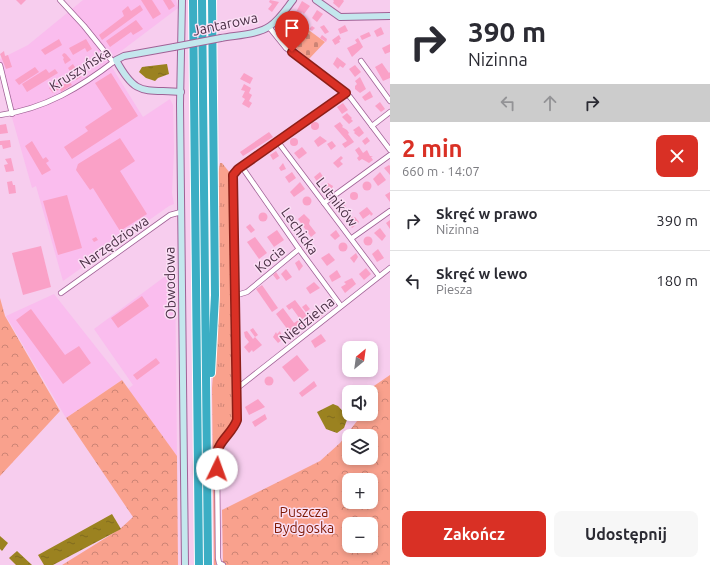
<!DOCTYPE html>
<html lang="pl">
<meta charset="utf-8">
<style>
:root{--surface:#fff;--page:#f7f7f7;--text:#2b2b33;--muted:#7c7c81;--line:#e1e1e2;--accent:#d93025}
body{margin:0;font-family:Ubuntu,sans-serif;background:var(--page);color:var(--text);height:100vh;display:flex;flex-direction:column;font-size:15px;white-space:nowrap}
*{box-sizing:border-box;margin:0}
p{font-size:13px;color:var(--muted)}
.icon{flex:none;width:22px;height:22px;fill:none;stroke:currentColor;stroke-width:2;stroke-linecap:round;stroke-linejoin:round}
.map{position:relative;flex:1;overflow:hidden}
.details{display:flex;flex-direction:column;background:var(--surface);width:320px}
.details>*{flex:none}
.banner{background:#fff;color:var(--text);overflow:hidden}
.needle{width:26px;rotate:29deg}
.controls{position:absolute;left:342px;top:341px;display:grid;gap:8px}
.controls a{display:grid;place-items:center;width:36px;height:36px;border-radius:8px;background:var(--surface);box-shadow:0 2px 6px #0003;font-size:20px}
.pin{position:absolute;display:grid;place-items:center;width:34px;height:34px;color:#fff;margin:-41px -17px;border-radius:50% 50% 50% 0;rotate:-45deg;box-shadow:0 0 4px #0007}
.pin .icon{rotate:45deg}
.me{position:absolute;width:44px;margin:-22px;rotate:3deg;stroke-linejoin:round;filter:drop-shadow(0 0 3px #0008)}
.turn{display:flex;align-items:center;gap:14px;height:84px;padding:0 12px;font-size:18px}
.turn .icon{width:52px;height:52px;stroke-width:2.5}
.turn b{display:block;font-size:28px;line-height:34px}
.lanes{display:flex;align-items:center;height:38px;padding:0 12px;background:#0003;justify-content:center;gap:20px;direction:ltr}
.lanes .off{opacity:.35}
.round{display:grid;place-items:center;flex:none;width:42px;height:42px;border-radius:8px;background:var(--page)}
.overview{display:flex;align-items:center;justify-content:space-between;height:68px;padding:0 12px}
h1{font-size:24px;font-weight:600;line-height:30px;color:var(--accent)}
.button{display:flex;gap:8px;margin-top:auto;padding:8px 12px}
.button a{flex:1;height:46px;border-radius:8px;background:var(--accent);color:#fff;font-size:16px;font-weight:600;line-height:46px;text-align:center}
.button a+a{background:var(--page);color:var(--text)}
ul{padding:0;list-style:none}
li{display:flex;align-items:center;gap:12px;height:60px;padding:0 12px;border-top:1px solid var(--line)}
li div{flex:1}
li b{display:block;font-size:15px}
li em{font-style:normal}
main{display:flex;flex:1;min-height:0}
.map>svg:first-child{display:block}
.built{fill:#fabdee}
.grass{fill:url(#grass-tufts)}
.forest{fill:url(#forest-crowns);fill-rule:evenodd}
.cemetery{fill:url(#cemetery-stones)}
.water{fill:url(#water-ripples)}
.building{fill:#faa1c7}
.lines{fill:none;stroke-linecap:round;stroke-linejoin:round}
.street-casing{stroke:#a06296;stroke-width:6}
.secondary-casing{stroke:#a06296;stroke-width:8}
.highway-casing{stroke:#fff;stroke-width:10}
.street{stroke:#fff;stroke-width:4.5}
.secondary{stroke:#c4e7ed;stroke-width:6}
.highway{stroke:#3baec4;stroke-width:8}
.secondary-bridge-casing{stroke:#a06296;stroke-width:8;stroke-linecap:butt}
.secondary-bridge{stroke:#c4e7ed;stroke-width:6}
.route-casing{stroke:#8d1f18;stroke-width:10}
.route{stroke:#d93025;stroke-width:7}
.labels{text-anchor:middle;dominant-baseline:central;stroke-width:3;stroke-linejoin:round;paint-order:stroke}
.street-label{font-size:14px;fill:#492e44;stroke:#fbdff5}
.park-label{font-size:14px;fill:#7e1903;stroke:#fbdff5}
</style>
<main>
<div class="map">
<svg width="390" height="565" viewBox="0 0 390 565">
<defs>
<pattern id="grass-tufts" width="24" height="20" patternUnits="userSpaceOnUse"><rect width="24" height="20" fill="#f9a18d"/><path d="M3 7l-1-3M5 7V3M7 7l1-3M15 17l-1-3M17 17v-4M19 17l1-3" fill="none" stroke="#cc8475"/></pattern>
<pattern id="forest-crowns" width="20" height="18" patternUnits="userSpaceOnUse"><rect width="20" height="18" fill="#f9a18d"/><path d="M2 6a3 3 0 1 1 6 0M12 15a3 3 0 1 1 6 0" fill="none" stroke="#cc8475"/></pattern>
<pattern id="cemetery-stones" width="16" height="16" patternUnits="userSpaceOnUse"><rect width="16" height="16" fill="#f9a18d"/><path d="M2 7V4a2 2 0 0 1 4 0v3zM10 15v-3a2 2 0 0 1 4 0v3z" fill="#cc8475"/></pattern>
<pattern id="water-ripples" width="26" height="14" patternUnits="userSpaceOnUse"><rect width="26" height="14" fill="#9b8220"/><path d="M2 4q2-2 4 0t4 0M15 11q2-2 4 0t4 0" fill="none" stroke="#806b1e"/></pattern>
</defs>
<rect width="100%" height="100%" fill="#f7cdee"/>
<g class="built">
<polygon points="83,0 176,0 178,8 108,61 143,117 170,99 173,105 174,151 172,193 174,204 169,206 63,281 36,186 32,188 0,75 0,59 28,45"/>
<polygon points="175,269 177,456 128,389 133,385 94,329"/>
<polygon points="54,294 122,380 66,418 6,316"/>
</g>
<path class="grass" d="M220 163H222L230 173 233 415C232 430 220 436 215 449L216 565H214L212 388 219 291 218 173Z"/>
<g class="forest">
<polygon points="0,298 5,316 60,411 0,476"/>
<path d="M390 375V565H223L222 510 320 461 340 443 357 421 354 414H371V392H365ZM349 436H371V458H349ZM349 480H371V502H349ZM349 524H371V546H349Z"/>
<polygon points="122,380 177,456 178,565 62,565 120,529 133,517 66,418"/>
</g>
<polygon class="cemetery" points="288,15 325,42 309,59 278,33 278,26"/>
<g class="water">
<polygon points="167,64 169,74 158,78 155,81 146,78 139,72 142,67"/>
<polygon points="333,404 338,406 348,417 344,428 337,433 326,429 317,412"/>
<polygon points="112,514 121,529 53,565 44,565 38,555"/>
<polygon points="0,536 8,543 2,551 0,549"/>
<polygon points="17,551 32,565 16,565 9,558"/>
</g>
<g class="building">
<polygon points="16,0 26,0 21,5"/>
<polygon points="141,0 152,0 161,14 153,19"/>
<polygon points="163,0 171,0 175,6 169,10"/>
<polygon points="270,0 279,2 272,12 268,9 272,4 269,2"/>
<polygon points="333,0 343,0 344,1 339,8 333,3 334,1"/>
<polygon points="302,1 310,6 304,14 302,12 300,15 296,12"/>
<polygon points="140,5 143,10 102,40 99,35 124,16 122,11 128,6 131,11"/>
<polygon points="317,10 323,14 317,22 312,18"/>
<polygon points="136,20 143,29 133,35 131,32 110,47 106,41"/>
<polygon points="324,25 329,32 325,34 320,27"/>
<polygon points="345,25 348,31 340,34 338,29"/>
<polygon points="312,26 315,28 312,31 309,29"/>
<polygon points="381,27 384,34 377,37 374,31"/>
<polygon points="369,32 371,36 362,40 360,36"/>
<polygon points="322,35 327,39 326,42 320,38"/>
<polygon points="339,35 341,39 339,40 340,42 335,45 332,40"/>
<polygon points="358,38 363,47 352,57 347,48 357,43 355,40"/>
<polygon points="59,39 62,45 45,55 41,50"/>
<polygon points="86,39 92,49 87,52 85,48 73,55 69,48"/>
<polygon points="390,44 390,52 385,54 382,48"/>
<polygon points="4,51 5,56 8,55 12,67 6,69 0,54"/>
<polygon points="64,53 66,54 71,60 65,64 63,59 64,58 62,55"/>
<polygon points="337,57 346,64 343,68 340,66 338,69 333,64"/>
<polygon points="382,63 389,73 390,72 390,78 383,81 375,67"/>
<polygon points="73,64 81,77 76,80 74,77 71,79 69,75 71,73 68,68"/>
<polygon points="355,65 361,72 355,77 349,69"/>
<polygon points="35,67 39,72 19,85 15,80"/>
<polygon points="46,69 49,73 55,69 58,73 27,92 22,84"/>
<polygon points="111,73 138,116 72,159 64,147 88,131 85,127 112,109 95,83"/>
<polygon points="244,73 253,78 250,84 240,79"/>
<polygon points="360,77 366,89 360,93 355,89 355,86 357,84 355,81"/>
<polygon points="60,81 63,85 69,81 72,85 61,92 60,89 53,93 49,88"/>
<polygon points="244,84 251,88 249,93 252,95 249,101 252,103 249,108 242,104 245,99 242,97 245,91 241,90"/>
<polygon points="370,91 373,97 365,101 362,97"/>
<polygon points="380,102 385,109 381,112 375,106"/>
<polygon points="343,103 348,110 342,114 337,107"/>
<polygon points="347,113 352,118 351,119 353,121 349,124 342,117"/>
<circle cx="315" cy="126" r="4"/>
<polygon points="340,122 343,126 342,127 347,130 349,133 348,134 354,142 345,148 342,144 347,141 334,126"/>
<polygon points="6,124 8,133 0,134 0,125"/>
<polygon points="359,126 364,133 359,137 354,133 355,132 353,130"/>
<polygon points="269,132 273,137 243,156 240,152"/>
<polygon points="320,136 327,141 318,147 314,141"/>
<polygon points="367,137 370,141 365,145 362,141"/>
<circle cx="294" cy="142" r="4"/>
<polygon points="120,138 135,161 120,171 147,214 120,231 93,188 90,190 76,170 78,164"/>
<polygon points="10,140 11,147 3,149 2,145 0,145 0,141"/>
<polygon points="32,141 43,159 46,157 49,161 46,163 51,170 42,175 25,146"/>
<polygon points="332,141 336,146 331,150 327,144"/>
<polygon points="302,147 307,153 299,159 294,153"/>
<polygon points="359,147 363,153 367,150 370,156 373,156 371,157 373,160 369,163 362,159 359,161 357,158 359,156 355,150"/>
<polygon points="276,151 279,156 273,160 270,155"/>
<polygon points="341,156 343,158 340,161 343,164 338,168 333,163"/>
<polygon points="11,158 14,171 6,172 4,165 8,164 5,159"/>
<polygon points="283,163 286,169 281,171 279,168"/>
<polygon points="389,165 390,166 390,175 384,168"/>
<polygon points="292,172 296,178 289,183 285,177"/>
<polygon points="320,172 324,178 318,183 314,177"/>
<polygon points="380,172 386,180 378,186 373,179"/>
<polygon points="12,181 13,185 15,185 16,193 9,194 7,182"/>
<circle cx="367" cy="186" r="4.5"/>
<polygon points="300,182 305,189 294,197 290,192"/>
<polygon points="328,183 333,186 332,189 325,193 322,188"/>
<polygon points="390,192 390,202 385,195"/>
<circle cx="354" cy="196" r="4"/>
<polygon points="67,195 82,248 58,255 43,201"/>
<circle cx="307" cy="201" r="4.5"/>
<polygon points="342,201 346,207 339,213 334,206"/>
<polygon points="367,207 373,214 371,216 370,214 363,219 359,213"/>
<circle cx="263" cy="217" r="4.5"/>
<polygon points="304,214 310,220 309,224 316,233 311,237 298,219"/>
<polygon points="352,216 353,218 355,217 359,222 352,228 346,220"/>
<polygon points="390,220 390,229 386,223"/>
<polygon points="250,224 255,230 251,233 246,227"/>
<polygon points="380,228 386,236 382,241 374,233"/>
<polygon points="277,230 284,240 274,247 267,237"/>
<polygon points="336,230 340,236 335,240 330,235"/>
<circle cx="368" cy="241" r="4.5"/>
<polygon points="96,237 98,240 94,242 92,239"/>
<polygon points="255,237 267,253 259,259 247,242"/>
<circle cx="343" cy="247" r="4.5"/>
<polygon points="41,246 51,287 23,295 12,253"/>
<polygon points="378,249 384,258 377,262 372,254"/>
<polygon points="329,253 335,260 327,266 321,258"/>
<polygon points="356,253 358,257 354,263 350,258"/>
<polygon points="299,260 303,266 299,271 295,263"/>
<polygon points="366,268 371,274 364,280 359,274"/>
<polygon points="286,269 292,277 286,281 281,274"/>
<polygon points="337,270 341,277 332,282 329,276"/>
<polygon points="276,272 280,278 277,280 273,275"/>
<polygon points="352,278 356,284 345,293 341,287 346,284 344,282"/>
<polygon points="314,282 320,288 310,294 306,288"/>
<polygon points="262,285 278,308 272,312 256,289"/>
<polygon points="142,296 149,306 118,328 111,318"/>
<polygon points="295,300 311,321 291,334 276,314 283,308 294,323 300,319 292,308 289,310 286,306"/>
<polygon points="306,304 310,309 306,312 302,307"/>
<polygon points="317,308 324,314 320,317 314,310"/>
<polygon points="31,309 65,355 79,346 91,363 63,384 16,320"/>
<polygon points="253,328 258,335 255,337 262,345 253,352 252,350 249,353 244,347 249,342 245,337 244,332 247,331 253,339 255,337 250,330"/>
<polygon points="280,331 283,339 278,343 273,337 276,332 277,334"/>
<polygon points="321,334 326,341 315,348 311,341"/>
<polygon points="297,355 309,370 294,382 282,367"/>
<polygon points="156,358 160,363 137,380 133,375"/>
<circle cx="269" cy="381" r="4.5"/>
<polygon points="314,381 317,386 302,397 299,393"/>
<polygon points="258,399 265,407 249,415 245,407"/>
<polygon points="265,414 267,419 255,427 252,422"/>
</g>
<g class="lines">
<g class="street-casing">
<g id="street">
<polyline points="60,0 84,26 113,62"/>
<polyline points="269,27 286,48 350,97 390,150"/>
<polyline points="361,61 390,101"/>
<polyline points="0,65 12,114"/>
<path d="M0 115C45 109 81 87 116 60"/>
<polyline points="372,126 390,112"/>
<polyline points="278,142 379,276"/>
<polyline points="242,167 299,249 341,306"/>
<polyline points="324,203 390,155"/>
<polyline points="352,238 390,211"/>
<polyline points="61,293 170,215 181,212"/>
<polyline points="234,296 247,292 299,249"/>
<polyline points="236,386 240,386 390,268"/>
<path d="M223 565 219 563 218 558 217 454C220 441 232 433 237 420L233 175 238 169 346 93"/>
</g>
</g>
<g class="secondary-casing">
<g id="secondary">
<polyline points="182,0 180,104 185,565"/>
<polyline points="316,0 340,17 390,16"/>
<path d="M221 38C236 35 257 35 270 26 279 20 286 9 293 0"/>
<path d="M174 47 124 56 116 60C136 97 143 89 181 92"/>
</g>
</g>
<g class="highway-casing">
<g id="highway">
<polyline points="193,0 199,565"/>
<polyline points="202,0 208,565"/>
<polyline points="211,373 215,295 212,0"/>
</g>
</g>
<use href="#street" class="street"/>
<use href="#secondary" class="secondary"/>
<use href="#highway" class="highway"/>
<g class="secondary-bridge-casing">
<polyline id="secondary-bridge" points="174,47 221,38"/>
</g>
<use href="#secondary-bridge" class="secondary-bridge"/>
</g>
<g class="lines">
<g class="route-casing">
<path id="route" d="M217 469C217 462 215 453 219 447 224 437 233 431 237 420L233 175 238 169 346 93 292 52"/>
</g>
<use href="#route" class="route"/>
</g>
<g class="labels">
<g class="street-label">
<text transform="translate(225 24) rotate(-12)">Jantarowa</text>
<text transform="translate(80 69) rotate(-32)">Kruszyńska</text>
<text transform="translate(337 202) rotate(52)">Lutników</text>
<text transform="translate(300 231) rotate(55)">Lechicka</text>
<text transform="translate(114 242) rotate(-35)">Narzędziowa</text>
<text transform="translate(270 259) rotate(-39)">Kocia</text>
<text transform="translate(170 283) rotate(-91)">Obwodowa</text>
<text transform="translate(307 320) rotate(-39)">Niedzielna</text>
</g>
<g class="park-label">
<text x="304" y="512">Puszcza<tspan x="304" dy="16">Bydgoska</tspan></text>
</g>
</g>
</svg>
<div class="controls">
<a><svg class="needle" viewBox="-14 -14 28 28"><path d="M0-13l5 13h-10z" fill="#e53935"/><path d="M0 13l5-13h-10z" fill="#7c7c81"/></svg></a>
<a><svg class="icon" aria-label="sound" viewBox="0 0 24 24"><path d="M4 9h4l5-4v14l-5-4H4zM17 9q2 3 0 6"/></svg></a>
<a><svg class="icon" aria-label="layers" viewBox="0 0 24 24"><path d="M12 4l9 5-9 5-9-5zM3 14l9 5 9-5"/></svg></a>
<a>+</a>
<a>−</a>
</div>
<div class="pin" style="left:292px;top:52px;background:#d93025"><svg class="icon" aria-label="arrive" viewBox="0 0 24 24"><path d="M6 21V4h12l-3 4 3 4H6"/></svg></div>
<svg class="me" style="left:217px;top:469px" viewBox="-20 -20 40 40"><circle r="19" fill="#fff"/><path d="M0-13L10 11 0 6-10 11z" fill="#d93025"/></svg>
</div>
<section class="details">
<div class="banner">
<div class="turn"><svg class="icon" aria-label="right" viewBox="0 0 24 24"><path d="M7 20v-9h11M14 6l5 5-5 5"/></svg><div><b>390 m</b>Nizinna</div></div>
<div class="lanes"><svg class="icon off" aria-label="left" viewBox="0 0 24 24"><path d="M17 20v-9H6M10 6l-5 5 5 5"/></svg><svg class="icon off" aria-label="ahead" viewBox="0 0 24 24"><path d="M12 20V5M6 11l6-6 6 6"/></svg><svg class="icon" aria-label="right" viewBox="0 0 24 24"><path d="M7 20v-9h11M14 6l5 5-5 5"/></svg></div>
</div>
<div class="overview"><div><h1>2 min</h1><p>660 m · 14:07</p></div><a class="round" style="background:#d93025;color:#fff"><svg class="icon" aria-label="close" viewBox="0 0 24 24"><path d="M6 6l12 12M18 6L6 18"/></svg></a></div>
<ul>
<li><svg class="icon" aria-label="right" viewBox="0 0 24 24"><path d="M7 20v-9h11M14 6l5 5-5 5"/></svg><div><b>Skręć w prawo</b><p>Nizinna</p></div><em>390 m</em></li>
<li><svg class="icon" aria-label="left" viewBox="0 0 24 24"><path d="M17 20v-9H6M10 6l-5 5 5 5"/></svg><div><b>Skręć w lewo</b><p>Piesza</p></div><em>180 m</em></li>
</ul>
<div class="button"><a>Zakończ</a><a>Udostępnij</a></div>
</section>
</main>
